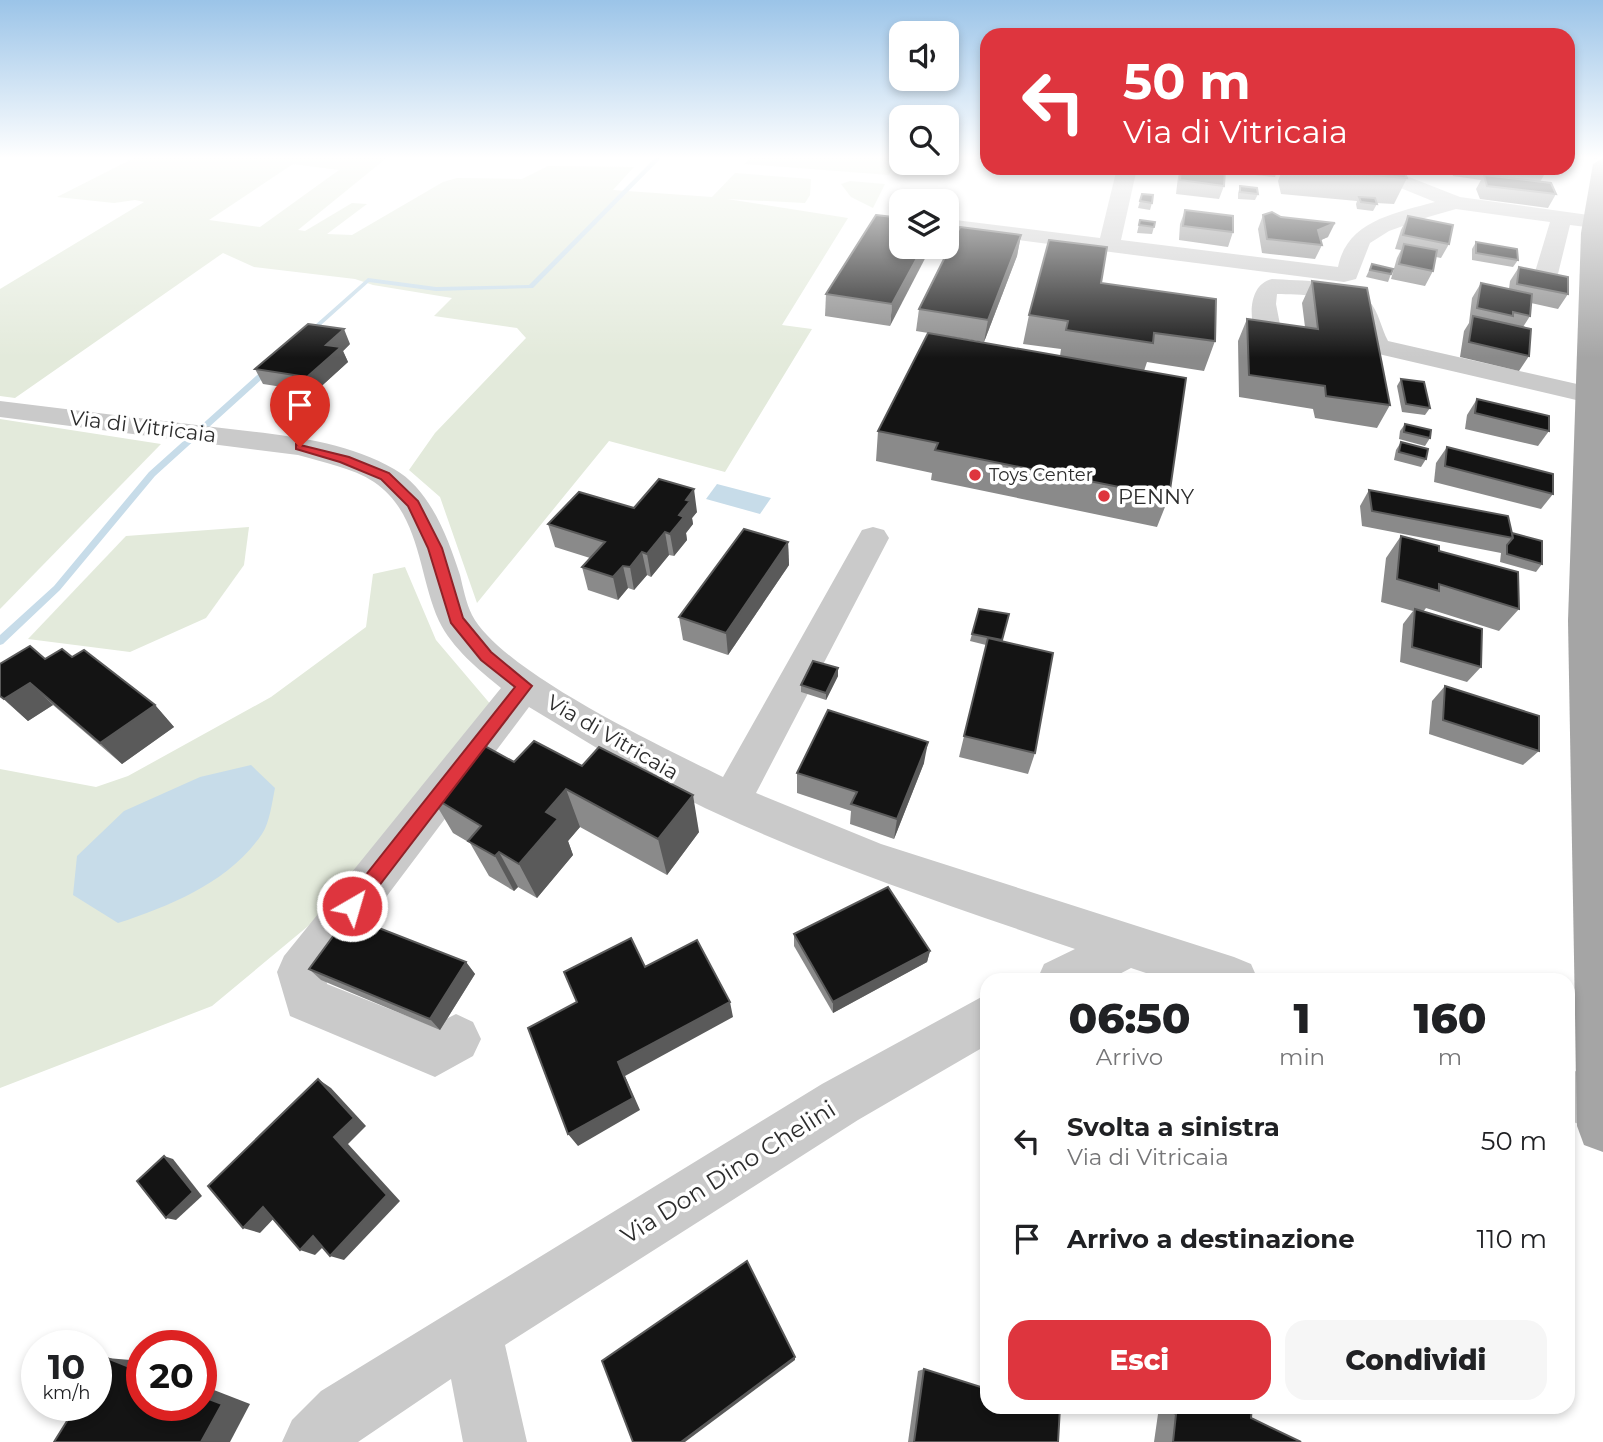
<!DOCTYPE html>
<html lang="it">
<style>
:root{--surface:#fff;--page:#f6f6f6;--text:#202124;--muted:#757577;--accent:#de353e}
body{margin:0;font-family:Montserrat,sans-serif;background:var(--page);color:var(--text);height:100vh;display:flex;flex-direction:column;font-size:26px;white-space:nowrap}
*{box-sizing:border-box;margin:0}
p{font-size:23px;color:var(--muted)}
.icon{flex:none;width:38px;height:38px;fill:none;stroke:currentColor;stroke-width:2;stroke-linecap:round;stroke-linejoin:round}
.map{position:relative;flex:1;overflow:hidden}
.panel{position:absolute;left:980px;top:973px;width:595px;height:441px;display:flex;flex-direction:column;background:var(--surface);border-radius:21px;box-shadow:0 4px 10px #0003}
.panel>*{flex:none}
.banner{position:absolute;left:980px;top:28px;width:595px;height:147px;border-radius:21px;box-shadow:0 4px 10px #0003;background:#de353e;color:#fff;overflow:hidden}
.buttons{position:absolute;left:889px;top:21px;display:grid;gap:14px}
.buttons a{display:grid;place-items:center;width:70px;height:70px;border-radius:14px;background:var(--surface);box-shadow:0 4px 10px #0003;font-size:35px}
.speed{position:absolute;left:21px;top:1330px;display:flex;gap:14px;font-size:35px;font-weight:700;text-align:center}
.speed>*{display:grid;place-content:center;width:91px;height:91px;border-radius:50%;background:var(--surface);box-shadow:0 4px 10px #0003;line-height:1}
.speed small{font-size:18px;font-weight:400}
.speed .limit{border:10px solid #d22;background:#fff;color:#111}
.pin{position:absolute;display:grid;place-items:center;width:60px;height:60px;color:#fff;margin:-72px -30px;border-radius:50% 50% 50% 0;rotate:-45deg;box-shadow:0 0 7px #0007}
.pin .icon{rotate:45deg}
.me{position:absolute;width:77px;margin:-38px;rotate:38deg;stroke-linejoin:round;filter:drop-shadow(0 0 5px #0008)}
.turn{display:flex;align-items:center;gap:24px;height:147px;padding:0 28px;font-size:32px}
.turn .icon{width:91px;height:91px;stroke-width:2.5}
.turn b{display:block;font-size:49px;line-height:60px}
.eta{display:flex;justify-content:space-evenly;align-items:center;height:119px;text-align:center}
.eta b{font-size:42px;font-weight:800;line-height:49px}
.primary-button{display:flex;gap:14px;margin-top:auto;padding:14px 28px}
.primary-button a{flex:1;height:80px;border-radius:21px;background:var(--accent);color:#fff;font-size:28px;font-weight:800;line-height:80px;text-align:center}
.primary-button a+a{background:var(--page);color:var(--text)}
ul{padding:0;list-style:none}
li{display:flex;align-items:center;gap:21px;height:98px;padding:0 28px}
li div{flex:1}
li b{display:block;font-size:26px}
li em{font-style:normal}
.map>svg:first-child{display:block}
.green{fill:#e3eadb;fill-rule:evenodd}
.water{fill:#c7dce9}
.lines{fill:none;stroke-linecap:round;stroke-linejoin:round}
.stream{fill:#c7dce9;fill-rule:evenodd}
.minor{fill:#cacaca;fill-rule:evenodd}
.major{fill:#a5a5a5;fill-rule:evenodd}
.wall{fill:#8a8a8a}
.shaded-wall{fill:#5a5a5a}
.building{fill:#141414;stroke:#5a5a5a;stroke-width:2}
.route{fill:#de353e;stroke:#902228;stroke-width:2}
.poi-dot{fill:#de353e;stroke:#fff;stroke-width:2.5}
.labels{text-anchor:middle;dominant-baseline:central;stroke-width:7;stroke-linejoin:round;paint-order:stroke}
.far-poi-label{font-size:18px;fill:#2d2d2d;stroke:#fff;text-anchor:start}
.street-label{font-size:21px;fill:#2d2d2d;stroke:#fff}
.poi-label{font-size:21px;fill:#2d2d2d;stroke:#fff;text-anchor:start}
.near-street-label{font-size:24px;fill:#2d2d2d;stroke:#fff}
</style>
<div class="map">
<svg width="1603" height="1442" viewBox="0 0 1603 1442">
<rect width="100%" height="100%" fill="#fff"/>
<g class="green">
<path d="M138 156H389L298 230 305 231 352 203 367 204 327 234 352 235 443 182 457 178 522 179 548 166 634 167 613 190 712 197 735 173 811 179 810 195 805 203 727 199 848 218 782 325 812 329 725 472 609 441 477 603 440 497 409 470 435 433 526 338 517 328 434 316 452 298 373 285 355 279 254 267 223 253 15 398 0 396V289L144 202 135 200 114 203 57 197ZM293 164 339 170 260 227 209 220Z"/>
<polygon points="752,156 899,156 889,175 744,164"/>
<polygon points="850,181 885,184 873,208 851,197 841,184"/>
<polygon points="0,419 161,444 0,609"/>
<polygon points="249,527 244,565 206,618 130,652 28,639 126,536"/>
<polygon points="405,567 436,640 492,706 313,922 212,1006 0,1088 0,769 96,787 128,776 271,697 366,627 373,574"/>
</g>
<g class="water">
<polygon points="717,484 771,498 760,514 706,499"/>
<path d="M251 765 275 788C272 802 270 822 262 834 229 882 172 905 118 923L73 895 77 856 124 811 200 777Z"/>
</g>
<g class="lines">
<g class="stream">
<polygon points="657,156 663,156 533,288 436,291 369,282 311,334 306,333 368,278 436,287 529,285"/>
<polygon points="265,368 272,370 155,476 60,590 3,644 0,645 0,635 54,586 149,472"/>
</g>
<g class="minor">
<path d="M1117 168H1137L1121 240 1338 267C1347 221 1395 213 1435 202L1361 172 1358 168H1386L1460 197 1603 217V229L1570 225 1556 282 1552 287H1536L1532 282 1550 222 1456 209 1428 217 1389 231 1370 243 1356 279 1344 282 947 231V219L1100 238Z"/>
<path d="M1272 279C1300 281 1348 279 1369 301 1379 312 1381 328 1388 341L1599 389 1603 395 1599 401 1589 403 1370 352C1361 340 1360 324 1352 312 1339 293 1298 295 1277 294L1276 304 1283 340 1279 345H1261C1248 326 1246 285 1272 279Z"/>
<path d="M0 401C68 409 136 418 205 426 267 434 339 437 394 469 430 489 448 538 460 575 463 587 466 603 472 615 502 672 662 747 723 777L862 530 873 527 884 530 889 538 756 793 881 844 1234 957 1251 964 1258 980H1167L1131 968 1108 980H1037L1044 964 1075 949C954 907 834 868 718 814 652 784 591 744 529 707L326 977 327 984 432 1026 456 1014 473 1022 481 1039 473 1056 435 1077 290 1016 277 972 284 956 501 688C479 670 452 648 439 621 418 575 421 514 374 482 353 468 322 462 298 455L0 417Z"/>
<polygon points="987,994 987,1045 858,1120 505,1345 527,1442 463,1442 451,1379 358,1442 282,1442 292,1420 321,1391 822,1084"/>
<polygon points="1568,1068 1603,1083 1603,1133 1568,1120"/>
</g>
<polygon class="major" points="1603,158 1603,1152 1584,1145 1577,1126 1568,621 1581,233 1593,164"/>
</g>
<g class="wall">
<polygon points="1588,156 1598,156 1597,159"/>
<polygon points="1181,168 1278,168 1275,177 1225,172 1224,186 1219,199 1176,194 1178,177"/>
<polygon points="1283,168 1403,168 1407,178 1394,204 1376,203 1377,204 1373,211 1357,209 1356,204 1357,201 1281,194 1278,181"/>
<polygon points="1451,168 1548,168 1540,182 1556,194 1548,208 1480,199 1476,189 1481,180 1453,176"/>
<polygon points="1240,186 1258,194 1255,200 1238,199 1238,193"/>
<polygon points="1142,194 1152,203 1150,210 1138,208"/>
<polygon points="1185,210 1233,232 1228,247 1179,240 1180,224"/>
<polygon points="1263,215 1328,237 1321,240 1322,245 1315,259 1262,253 1258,229"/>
<polygon points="1408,216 1449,244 1441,258 1436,257 1433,271 1425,286 1391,279 1397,258 1401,250 1395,249 1401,230"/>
<polygon points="901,218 890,326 825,316 826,294"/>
<polygon points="1140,220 1154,227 1152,234 1137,233"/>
<polygon points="1021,235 1017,256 984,342 916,331 919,309"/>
<polygon points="1476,242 1518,260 1513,267 1472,260 1472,249"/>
<polygon points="1372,264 1391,274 1388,282 1366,277"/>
<polygon points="1519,267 1568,294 1558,309 1531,303 1530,316 1523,327 1529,356 1519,371 1460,357 1464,331 1469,323 1472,298 1481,283 1509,289 1510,281"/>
<polygon points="1312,281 1390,405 1377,428 1315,418 1313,409 1239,397 1238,341 1247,319 1305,327 1302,303"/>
<polygon points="1101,283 1215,341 1204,371 1147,362 1144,371 1169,497 1157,527 931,480 932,473 876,461 878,431 1060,356 1061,349 1023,344 1029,315"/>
<polygon points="350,344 343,351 348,362 315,392 263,384 255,369"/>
<polygon points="1401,379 1430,408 1425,415 1402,412 1397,386"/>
<polygon points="1477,399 1549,431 1538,446 1465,429 1467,415"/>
<polygon points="1405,424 1430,438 1425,446 1399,439 1400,431"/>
<polygon points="1401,442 1426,459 1421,467 1394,460 1396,450"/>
<polygon points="1447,447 1553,494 1541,509 1434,482 1436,463"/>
<polygon points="1369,490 1512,533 1542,564 1536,572 1500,562 1501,553 1362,526 1360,506"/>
<polygon points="634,508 697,512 692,518 693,524 686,533 687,540 674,556 669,555 651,577 647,575 634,590 628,588 618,600 588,590 582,567 590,558 555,547 548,524"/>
<polygon points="1401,536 1439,551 1519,609 1499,631 1426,608 1423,612 1481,667 1467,682 1400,662 1403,624 1413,611 1381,602 1386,558"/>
<polygon points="788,542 789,565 728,655 683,640 679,617"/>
<polygon points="979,609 1009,614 1002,641 1035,753 1028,774 959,757 986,645 970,641"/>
<polygon points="72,657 155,705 174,727 122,764 53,705 28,721 0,696 45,659"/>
<polygon points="838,668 838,676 826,700 801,692 801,685"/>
<polygon points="1445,686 1539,751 1523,765 1429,734 1432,701"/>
<polygon points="514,762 582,766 699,832 667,875 580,827 568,841 573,855 537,898 518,887 514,891 489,876 470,843 453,833 431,796"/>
<polygon points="924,763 894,839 850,824 851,811 797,793 797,773"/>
<polygon points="794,934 930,951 927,962 833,1013 794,946"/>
<polygon points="466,962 475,974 440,1030 321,980 309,969"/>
<polygon points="924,1369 1058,1442 908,1442 918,1371"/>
<polygon points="1142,1407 1252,1407 1251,1418 1301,1442 1154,1442 1158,1414"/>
</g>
<g class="shaded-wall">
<polygon points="1335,223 1328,237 1312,244 1318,230"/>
<polygon points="1021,235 1017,256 984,342 988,320"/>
<polygon points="923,247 931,247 890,326 892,304"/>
<polygon points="344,329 350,344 343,351 348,362 315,392 307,377 326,345"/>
<polygon points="694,489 697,512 692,518 693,524 686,533 687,540 674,556 670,534 686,500"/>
<polygon points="665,532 669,555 651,577 647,554"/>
<polygon points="788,542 789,565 728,655 726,633"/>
<polygon points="642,552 647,575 634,590 630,567"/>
<polygon points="623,566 628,588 618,600 613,577"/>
<polygon points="838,668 838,676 826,700 826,693"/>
<polygon points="30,683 53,705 28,721 4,699"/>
<polygon points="155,705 174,727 122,764 100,743"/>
<polygon points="928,742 924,763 894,839 897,819"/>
<polygon points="566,789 580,827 568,841 573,855 537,898 519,864 546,812"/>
<polygon points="693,795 699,832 667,875 658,839"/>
<polygon points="499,852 518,887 514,891 495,856"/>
<polygon points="930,951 927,962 833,1013 833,1002"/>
<polygon points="466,962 475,974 440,1030 430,1019"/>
<polygon points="730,1002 733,1017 625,1076 640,1110 578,1146 568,1134 618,1062"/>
<polygon points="318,1079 331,1088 366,1126 348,1144 400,1201 344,1260 330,1256"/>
<polygon points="164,1156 173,1159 202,1196 176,1220 166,1218"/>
<polygon points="263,1207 279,1213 260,1233 243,1228"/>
<polygon points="313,1236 328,1242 315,1255 300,1250"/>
<polygon points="795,1357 795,1360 685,1442 681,1442"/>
<polygon points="107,1358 142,1361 142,1372"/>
<polygon points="201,1385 250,1404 230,1442 201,1442"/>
</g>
<g class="building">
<polygon points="1181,168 1225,169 1224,186 1180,180"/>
<polygon points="1292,168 1403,168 1407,178"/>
<polygon points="1484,175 1551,183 1556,194 1487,186"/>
<polygon points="1240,186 1257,188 1258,194 1240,192"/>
<polygon points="1142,194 1153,195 1152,203 1140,201"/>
<polygon points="1359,197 1375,198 1377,204 1361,202"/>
<polygon points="1185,210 1233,216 1233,232 1183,226"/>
<polygon points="1272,212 1281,217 1335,223 1318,230 1322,245 1267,239 1263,215"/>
<polygon points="876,215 901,218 901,247 923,247 892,304 826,294"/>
<polygon points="1408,216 1453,225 1449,244 1403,235"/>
<polygon points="1140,220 1155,222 1154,227 1139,225"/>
<polygon points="960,227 1021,235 988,320 919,309"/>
<polygon points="1049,240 1107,247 1101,283 1216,299 1215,341 1154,333 1153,343 1066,330 1068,321 1029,315"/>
<polygon points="1476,242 1517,249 1518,260 1476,253"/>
<polygon points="1404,244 1437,250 1433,271 1399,264"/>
<polygon points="1372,264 1393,269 1391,274 1370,270"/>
<polygon points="1519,267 1568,277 1568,294 1517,284"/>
<polygon points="1312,281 1367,288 1390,405 1326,396 1325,386 1249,375 1247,319 1318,329"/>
<polygon points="1481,283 1532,294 1530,316 1513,312 1513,316 1477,308"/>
<polygon points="1473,316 1531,329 1529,356 1469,342"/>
<polygon points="308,324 344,329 326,345 341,347 307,377 255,369"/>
<polygon points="928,333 1186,378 1169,497 935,450 938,443 878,431"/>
<polygon points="1401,379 1424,382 1430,408 1406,404"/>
<polygon points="1477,399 1549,416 1549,431 1475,413"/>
<polygon points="1405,424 1431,430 1430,438 1404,432"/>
<polygon points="1401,442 1428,449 1426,459 1399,452"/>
<polygon points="1447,447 1553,474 1553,494 1445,466"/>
<polygon points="659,479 694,489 686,500 690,501 679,515 684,517 670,534 665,532 647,554 642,552 630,567 623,566 613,577 582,567 605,542 548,524 579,492 634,508"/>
<polygon points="1369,490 1508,516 1513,538 1372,511"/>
<polygon points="744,529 788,542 726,633 679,617"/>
<polygon points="1512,533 1542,541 1542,564 1507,554 1507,545 1513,538"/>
<polygon points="1401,536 1439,546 1439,551 1518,572 1519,609 1439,584 1439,591 1397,579"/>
<polygon points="979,609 1009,614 1002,640 972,634"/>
<polygon points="1415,609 1482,629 1481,667 1412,647"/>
<polygon points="988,638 1053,653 1035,753 964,736"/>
<polygon points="30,646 45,659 62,649 72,657 84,650 155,705 100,743 30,683 4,699 0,696 0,664"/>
<polygon points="813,661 838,668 826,693 801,685"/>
<polygon points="1445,686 1539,716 1539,751 1443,720"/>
<polygon points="828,710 928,742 897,819 851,804 857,792 797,773"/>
<polygon points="534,741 582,766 599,747 693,795 658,839 566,789 546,812 558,819 519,864 499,852 495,856 468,841 481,826 431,796 483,745 514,762"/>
<polygon points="888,887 930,951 833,1002 794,934"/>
<polygon points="348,916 466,962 430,1019 309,969"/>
<polygon points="631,938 645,967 697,940 730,1002 618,1062 633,1098 568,1134 528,1028 577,1002 564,972"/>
<polygon points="318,1079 354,1118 334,1137 387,1195 330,1256 313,1236 300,1250 263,1207 243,1228 208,1186"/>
<polygon points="164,1156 193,1192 166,1218 137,1181"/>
<polygon points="747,1261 795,1357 681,1442 633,1442 602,1361"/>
<polygon points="107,1358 142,1372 142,1405 201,1405 201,1396 222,1404 201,1442 54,1442 77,1405 96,1405 96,1374"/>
<polygon points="924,1369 987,1389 987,1407 1060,1407 1058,1442 914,1442"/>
<polygon points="1160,1407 1252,1407 1251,1418 1301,1442 1173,1442 1176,1414"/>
</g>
<linearGradient id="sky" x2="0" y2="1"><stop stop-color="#9bc4e8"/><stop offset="0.44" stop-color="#fff"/><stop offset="1" stop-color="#fff" stop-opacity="0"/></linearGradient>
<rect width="1603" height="358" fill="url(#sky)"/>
<polygon class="route" points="296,444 349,457 389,473 418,501 442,548 463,618 491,652 532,686 359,912 352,915 346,912 343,906 346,900 515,687 481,660 451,623 428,548 408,506 381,479 340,462 296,449"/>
<g class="poi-dot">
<circle cx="975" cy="475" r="7"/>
<circle cx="1104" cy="496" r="7"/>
</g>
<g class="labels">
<g class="far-poi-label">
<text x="989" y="475">Toys Center</text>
</g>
<g class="street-label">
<text transform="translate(143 426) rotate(7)">Via di Vitricaia</text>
<text transform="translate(613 737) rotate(30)">Via di Vitricaia</text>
</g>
<g class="poi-label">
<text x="1118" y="496">PENNY</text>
</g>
<g class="near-street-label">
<text transform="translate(728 1172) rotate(-32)">Via Don Dino Chelini</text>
</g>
</g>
</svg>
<div class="buttons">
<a><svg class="icon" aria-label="sound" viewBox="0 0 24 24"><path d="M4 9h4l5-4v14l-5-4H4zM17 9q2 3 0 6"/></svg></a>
<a><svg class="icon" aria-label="search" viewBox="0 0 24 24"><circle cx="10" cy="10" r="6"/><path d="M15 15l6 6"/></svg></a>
<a><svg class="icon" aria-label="layers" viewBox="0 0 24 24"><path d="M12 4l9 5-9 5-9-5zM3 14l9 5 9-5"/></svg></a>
</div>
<div class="speed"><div>10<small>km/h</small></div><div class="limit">20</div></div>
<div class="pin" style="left:300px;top:447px;background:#d93025"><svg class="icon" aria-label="arrive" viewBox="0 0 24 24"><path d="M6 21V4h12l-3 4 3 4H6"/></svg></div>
<svg class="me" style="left:352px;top:906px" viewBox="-20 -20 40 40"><circle r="17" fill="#de353e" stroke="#fff" stroke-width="3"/><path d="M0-11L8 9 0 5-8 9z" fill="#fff"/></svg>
<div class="banner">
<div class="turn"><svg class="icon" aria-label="left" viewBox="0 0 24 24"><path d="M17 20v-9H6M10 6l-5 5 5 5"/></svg><div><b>50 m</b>Via di Vitricaia</div></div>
</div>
<section class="panel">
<div class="eta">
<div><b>06:50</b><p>Arrivo</p></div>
<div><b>1</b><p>min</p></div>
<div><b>160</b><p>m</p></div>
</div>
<ul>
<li><svg class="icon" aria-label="left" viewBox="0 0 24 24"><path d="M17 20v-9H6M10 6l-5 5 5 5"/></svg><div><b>Svolta a sinistra</b><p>Via di Vitricaia</p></div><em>50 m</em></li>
<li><svg class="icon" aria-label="arrive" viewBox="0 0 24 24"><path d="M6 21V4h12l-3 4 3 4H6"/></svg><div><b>Arrivo a destinazione</b></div><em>110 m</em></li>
</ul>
<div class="primary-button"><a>Esci</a><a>Condividi</a></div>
</section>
</div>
